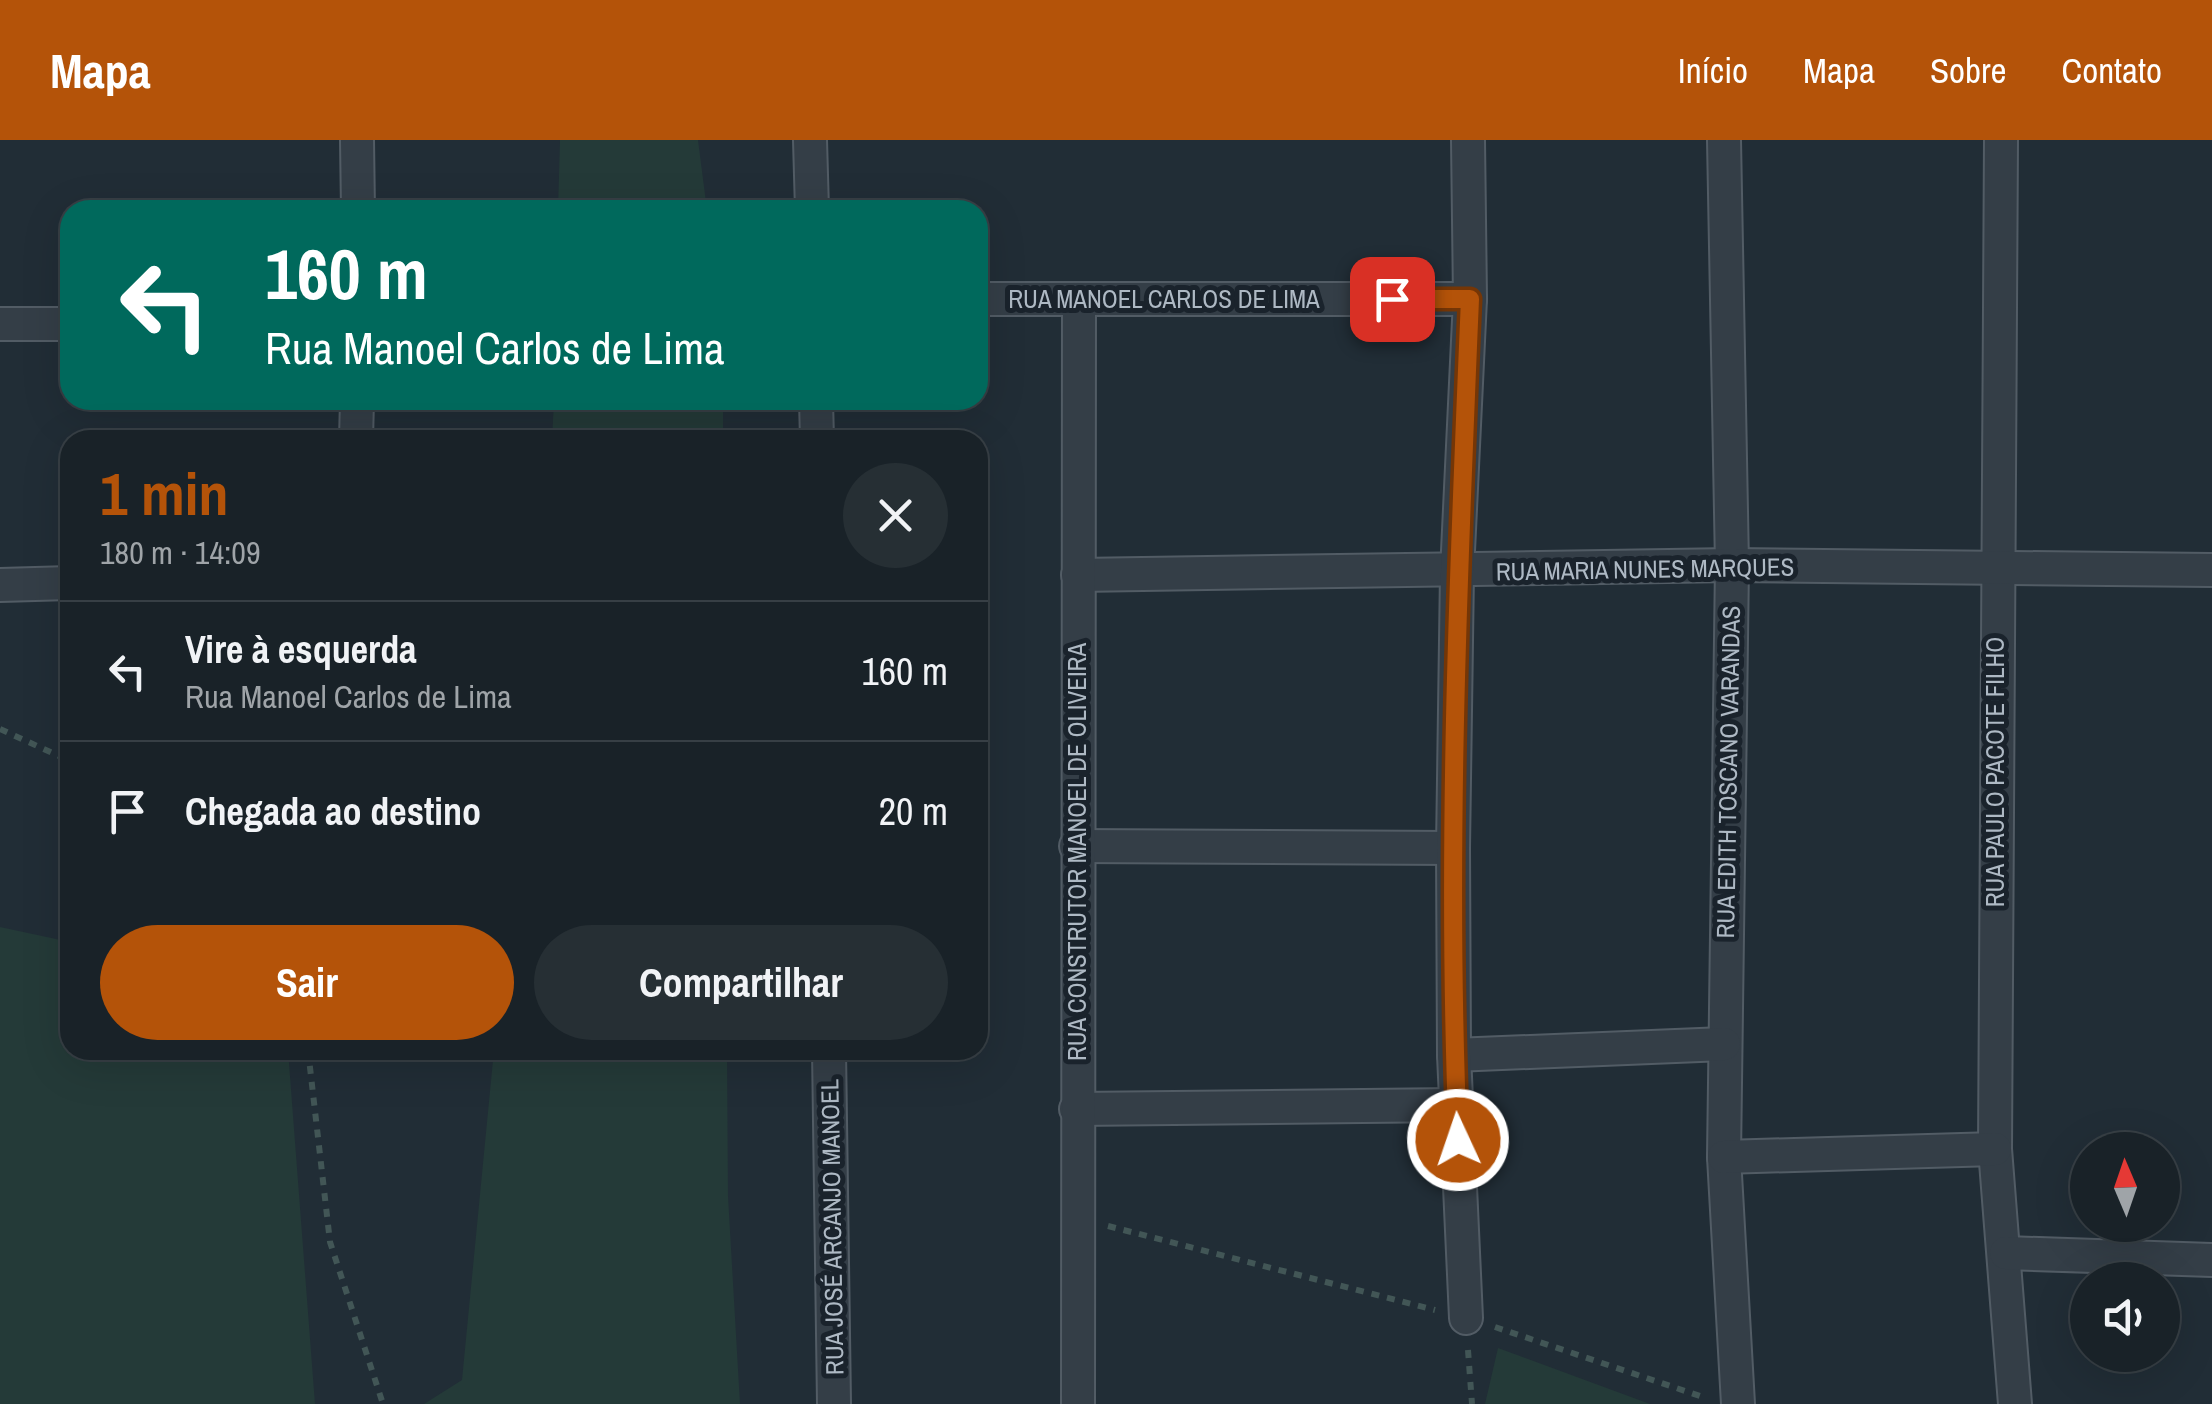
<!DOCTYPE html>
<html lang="pt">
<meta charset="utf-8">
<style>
:root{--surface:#192228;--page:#262f34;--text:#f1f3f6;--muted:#9fa4a8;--line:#373f45;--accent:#b45309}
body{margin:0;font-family:"Archivo Narrow",sans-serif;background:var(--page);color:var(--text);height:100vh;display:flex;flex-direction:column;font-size:38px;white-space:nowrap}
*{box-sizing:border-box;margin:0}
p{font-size:32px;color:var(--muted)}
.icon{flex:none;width:55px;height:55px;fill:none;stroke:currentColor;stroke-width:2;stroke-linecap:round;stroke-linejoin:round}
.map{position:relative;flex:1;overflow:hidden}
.sheet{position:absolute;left:60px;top:290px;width:928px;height:630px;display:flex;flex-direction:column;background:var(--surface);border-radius:30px;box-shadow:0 10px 40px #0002,0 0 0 2px var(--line)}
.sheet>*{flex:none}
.guide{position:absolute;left:60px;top:60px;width:928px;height:210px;border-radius:30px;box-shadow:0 10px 40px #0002,0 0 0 2px var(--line);background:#00695c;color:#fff;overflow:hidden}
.needle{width:65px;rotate:358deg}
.buttons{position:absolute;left:2070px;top:992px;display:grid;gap:20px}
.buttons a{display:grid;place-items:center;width:110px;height:110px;border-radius:50%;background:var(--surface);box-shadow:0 10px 40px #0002,0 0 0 2px var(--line);font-size:50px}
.pin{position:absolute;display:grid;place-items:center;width:85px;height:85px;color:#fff;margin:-42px;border-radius:20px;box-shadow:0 5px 15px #0006}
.me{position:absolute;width:110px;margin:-55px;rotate:357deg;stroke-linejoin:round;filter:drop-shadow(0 0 8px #0008)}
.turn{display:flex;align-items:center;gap:35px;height:210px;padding:0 40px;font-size:45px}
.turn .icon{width:130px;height:130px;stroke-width:2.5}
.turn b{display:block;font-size:70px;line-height:85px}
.round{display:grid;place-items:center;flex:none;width:105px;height:105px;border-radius:52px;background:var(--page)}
.head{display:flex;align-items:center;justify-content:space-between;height:170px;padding:0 40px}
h1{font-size:60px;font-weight:800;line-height:75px;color:var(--accent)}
.button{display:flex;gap:20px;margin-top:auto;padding:20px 40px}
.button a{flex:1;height:115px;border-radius:60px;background:var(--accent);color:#fff;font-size:40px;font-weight:800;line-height:115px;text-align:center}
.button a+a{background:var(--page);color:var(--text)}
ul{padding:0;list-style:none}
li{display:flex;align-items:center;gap:30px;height:140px;padding:0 40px;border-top:2px solid var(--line)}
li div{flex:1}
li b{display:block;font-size:38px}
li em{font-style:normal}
header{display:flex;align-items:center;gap:60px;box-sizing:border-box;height:140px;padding:0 50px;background:var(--accent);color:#fff}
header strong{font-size:48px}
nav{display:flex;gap:55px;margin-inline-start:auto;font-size:35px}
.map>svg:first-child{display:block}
.green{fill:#243a38}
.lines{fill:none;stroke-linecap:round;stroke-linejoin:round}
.minor-casing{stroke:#525c65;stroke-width:36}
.path{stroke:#425656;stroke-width:6;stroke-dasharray:8 8;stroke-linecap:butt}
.minor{stroke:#343e47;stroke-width:32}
.route-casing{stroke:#753606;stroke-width:25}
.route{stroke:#b45309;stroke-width:18}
.labels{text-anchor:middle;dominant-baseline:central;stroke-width:10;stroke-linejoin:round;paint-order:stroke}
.street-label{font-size:25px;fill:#aeb9c4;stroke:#1a232c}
</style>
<header>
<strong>Mapa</strong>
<nav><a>Início</a><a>Mapa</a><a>Sobre</a><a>Contato</a></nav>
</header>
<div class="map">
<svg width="2212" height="1264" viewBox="0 0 2212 1264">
<rect width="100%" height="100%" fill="#212d36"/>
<g class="green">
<polygon points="560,0 698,0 707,70 558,70"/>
<polygon points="554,260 723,260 723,300 552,300"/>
<polygon points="0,787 70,802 70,910 288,910 315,1264 0,1264"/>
<polygon points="494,910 727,910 728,1056 740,1264 424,1264 462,1240"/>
<polygon points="1498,1208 1650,1264 1485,1264"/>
</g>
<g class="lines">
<g class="minor-casing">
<g id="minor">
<polyline points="357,0 358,70"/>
<polyline points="810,0 812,70"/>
<polyline points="1724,0 1732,425 1724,1017 1738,1264"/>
<polyline points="2001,0 1995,1009 2015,1264"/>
<polyline points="978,159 1470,159"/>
<polyline points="0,184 70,184"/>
<polyline points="816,260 817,300"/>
<polyline points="356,300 357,260"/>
<polyline points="1078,435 1732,425 2212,430"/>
<polyline points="0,445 70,443"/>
<polyline points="1076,706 1453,708"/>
<polyline points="829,910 834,1264"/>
<polyline points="1454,915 1724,904"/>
<polyline points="1076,969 1456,965"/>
<polyline points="1724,1017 1995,1009"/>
<polyline points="2006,1113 2212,1120"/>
<polyline points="1466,1178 1454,915 1453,708 1457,432 1470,159 1468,0"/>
<polyline points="1078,1264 1079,160"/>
</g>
</g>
<g class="path">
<polyline points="0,589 70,621"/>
<polyline points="308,910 330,1102 383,1264"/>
<polyline points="1108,1086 1435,1170"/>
<polyline points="1495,1187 1706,1258"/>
<polyline points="1468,1210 1472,1264"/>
</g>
<use href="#minor" class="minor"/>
</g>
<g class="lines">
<g class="route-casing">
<path id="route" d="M1392 159H1470C1458 439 1446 720 1458 1000"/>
</g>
<use href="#route" class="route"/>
</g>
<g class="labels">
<g class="street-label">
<text x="1164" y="159">RUA MANOEL CARLOS DE LIMA</text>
<text transform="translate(1645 429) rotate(-1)">RUA MARIA NUNES MARQUES</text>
<text transform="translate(1728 632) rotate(-89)">RUA EDITH TOSCANO VARANDAS</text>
<text transform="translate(1995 632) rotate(-90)">RUA PAULO PACOTE FILHO</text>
<text transform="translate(1077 712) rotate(-90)">RUA CONSTRUTOR MANOEL DE OLIVEIRA</text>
<text transform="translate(832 1087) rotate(-91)">RUA JOSÉ ARCANJO MANOEL</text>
</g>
</g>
</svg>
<div class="buttons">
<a><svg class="needle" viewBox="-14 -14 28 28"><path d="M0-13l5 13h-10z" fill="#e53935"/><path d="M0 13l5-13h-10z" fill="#9fa4a8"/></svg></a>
<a><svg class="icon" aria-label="sound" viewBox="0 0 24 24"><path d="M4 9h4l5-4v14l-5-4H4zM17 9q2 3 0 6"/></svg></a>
</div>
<div class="pin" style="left:1392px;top:159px;background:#d93025"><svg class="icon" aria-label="arrive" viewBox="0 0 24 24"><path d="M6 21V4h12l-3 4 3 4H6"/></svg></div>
<svg class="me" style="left:1458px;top:1000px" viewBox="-20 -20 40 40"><circle r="17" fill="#b45309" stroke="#fff" stroke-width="3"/><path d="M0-11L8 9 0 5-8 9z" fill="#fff"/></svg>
<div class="guide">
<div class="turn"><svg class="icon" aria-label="left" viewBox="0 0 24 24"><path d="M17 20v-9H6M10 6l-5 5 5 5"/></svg><div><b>160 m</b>Rua Manoel Carlos de Lima</div></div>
</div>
<section class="sheet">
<div class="head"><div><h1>1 min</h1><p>180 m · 14:09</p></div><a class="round"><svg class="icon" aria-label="close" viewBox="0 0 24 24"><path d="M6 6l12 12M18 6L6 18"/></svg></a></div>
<ul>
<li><svg class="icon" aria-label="left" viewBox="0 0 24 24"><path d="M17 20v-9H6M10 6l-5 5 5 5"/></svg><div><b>Vire à esquerda</b><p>Rua Manoel Carlos de Lima</p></div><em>160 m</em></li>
<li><svg class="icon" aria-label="arrive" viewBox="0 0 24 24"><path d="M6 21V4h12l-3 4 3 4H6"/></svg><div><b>Chegada ao destino</b></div><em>20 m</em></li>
</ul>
<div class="button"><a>Sair</a><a>Compartilhar</a></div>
</section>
</div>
